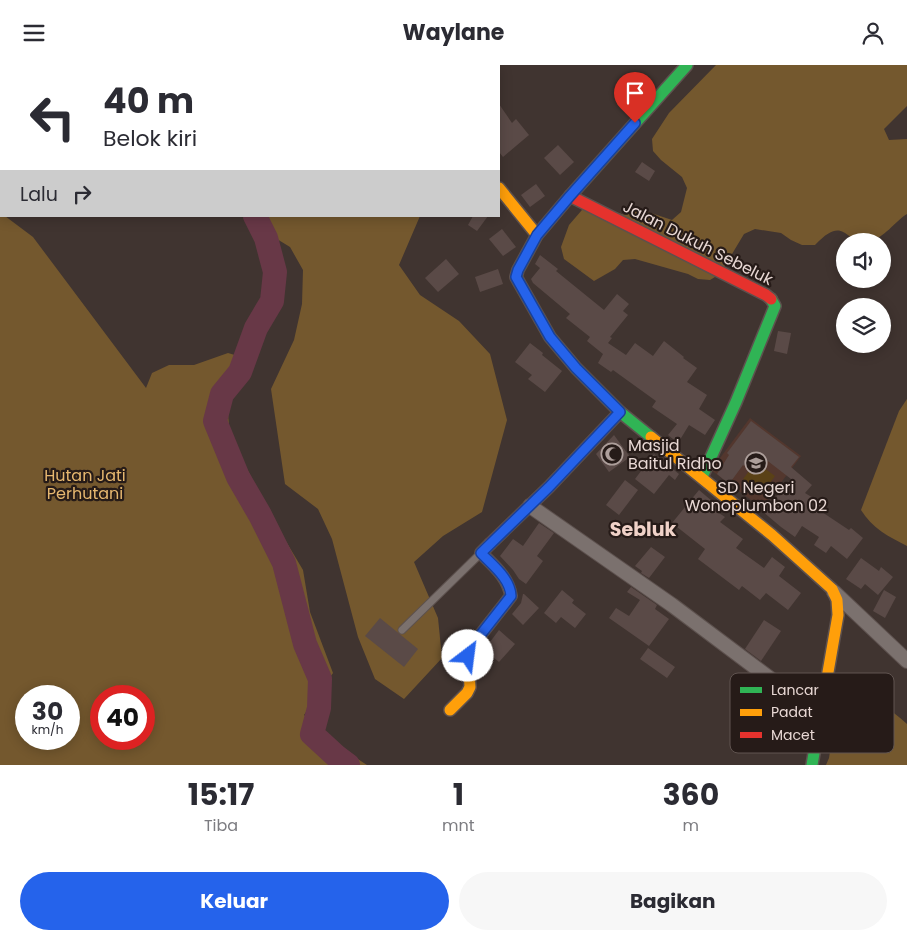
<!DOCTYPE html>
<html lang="id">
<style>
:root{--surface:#fff;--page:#f7f7f7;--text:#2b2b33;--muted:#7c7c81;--accent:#2563eb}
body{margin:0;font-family:Poppins,sans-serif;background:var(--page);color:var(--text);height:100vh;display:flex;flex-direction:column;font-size:19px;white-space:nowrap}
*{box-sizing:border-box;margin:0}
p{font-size:16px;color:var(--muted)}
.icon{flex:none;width:28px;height:28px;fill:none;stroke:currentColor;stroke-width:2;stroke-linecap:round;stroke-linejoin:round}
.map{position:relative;height:700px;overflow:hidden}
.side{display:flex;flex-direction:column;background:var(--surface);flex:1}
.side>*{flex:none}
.guide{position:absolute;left:0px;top:0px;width:500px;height:152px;box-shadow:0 2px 12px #0003;background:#fff;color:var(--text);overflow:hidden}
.buttons{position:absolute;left:836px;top:168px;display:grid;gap:10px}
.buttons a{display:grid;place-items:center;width:55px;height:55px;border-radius:50%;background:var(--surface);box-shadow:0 2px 12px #0003;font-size:25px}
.speed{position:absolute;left:15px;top:620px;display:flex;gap:10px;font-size:25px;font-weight:700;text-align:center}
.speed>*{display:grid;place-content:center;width:65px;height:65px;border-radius:50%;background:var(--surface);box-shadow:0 2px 12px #0003;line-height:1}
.speed small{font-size:12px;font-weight:400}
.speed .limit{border:8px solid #d22;background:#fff;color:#111}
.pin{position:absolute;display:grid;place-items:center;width:42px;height:42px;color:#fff;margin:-51px -21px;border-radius:50% 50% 50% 0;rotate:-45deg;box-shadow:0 0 5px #0007}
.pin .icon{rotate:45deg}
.me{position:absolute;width:55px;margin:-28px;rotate:30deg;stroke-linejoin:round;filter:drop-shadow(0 0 4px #0008)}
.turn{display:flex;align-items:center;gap:18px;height:105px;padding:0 20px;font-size:22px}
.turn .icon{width:65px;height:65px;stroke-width:2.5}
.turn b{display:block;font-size:35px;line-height:42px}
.then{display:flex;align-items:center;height:48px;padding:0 20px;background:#0003;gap:10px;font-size:19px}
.eta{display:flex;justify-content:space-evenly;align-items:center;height:85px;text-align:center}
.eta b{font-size:30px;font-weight:700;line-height:35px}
.button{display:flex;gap:10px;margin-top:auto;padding:10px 20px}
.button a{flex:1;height:58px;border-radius:30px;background:var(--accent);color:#fff;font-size:20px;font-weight:700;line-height:58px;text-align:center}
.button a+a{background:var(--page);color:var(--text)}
header{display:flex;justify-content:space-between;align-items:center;height:65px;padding:0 20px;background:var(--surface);font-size:22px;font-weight:700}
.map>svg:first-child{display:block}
.built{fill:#53372e}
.green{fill:#5a4117}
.forest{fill:#74582e;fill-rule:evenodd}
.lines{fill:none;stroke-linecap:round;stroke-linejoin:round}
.stream{stroke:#683847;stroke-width:4}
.river{stroke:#683847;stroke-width:24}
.building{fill:#5a4a47}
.lane-casing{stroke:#5d514e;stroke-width:9}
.street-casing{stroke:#5d514e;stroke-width:16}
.fast-casing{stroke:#5d514e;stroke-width:14}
.slow-casing{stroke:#5d514e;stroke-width:14}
.jam-casing{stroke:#5d514e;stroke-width:14}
.lane{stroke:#7b716e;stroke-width:7}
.street{stroke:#7b716e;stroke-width:14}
.fast{stroke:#30b455;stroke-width:11}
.slow{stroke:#ff9f0a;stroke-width:11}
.jam{stroke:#e5322d;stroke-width:11}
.route-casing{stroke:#184099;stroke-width:12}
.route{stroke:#2563eb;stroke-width:9}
.labels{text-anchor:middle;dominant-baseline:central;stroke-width:4.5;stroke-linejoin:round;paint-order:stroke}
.street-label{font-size:16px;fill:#e8d8d4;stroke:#261b18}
.poi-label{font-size:16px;fill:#e8d8d4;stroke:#261b18;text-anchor:start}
.park-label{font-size:16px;fill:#e6b76f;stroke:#261b18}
.quarter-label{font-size:19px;font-weight:bold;fill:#f0d2c8;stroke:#261b18}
.key{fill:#261b18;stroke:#605450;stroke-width:1}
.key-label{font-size:14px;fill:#e8d8d4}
</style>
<header><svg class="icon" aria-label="menu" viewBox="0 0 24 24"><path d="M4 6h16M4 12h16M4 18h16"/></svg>Waylane<svg class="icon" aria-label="person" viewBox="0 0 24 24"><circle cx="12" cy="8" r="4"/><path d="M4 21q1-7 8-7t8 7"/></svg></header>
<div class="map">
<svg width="907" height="700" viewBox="0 0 907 700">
<rect width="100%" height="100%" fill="#403430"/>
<polygon class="built" points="750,353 801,391 762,443 711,405"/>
<polygon class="green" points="756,397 775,411 762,429 743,414"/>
<g class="forest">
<path d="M716 0H907V41L884 64 889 75 907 74V149C894 157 885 173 869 176 844 181 846 147 815 180H802L791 175 781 168 755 164 744 169 720 209 710 215 698 214 688 209 635 194 623 195 615 204 594 216 564 194 561 182 569 160 588 138 625 150 636 146 648 147 672 155 681 147 687 123 682 112 661 95 653 86 652 74 669 48Z"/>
<path d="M0 147 1 148V151H5L33 172 146 323 152 308 169 300H194L228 288 255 296 227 338 230 371 275 458 303 505 310 547 333 608 304 650 344 685 367 700H0ZM69 631V674H26V631ZM144 631V674H101V631Z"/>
<polygon points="260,151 420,151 399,200 420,230 459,256 490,289 507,355 482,447 443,471 414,497 438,553 442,593 404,634 375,614 358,572 332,474 318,444 285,419 271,324 294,275 302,239 303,205 290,182 272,171"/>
<path d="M907 334V481C889 472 872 463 861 445L899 346Z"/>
<path d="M847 624C870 629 889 643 907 659V700H826L829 693 837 640Z"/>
</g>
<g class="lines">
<g class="stream">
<polyline points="242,0 242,1"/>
<polyline points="0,17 1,18"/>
</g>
<polyline class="river" points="255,151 266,173 275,207 272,236 256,263 240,307 222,329 215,356 238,412 260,450 284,498 305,579 320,614 319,643 312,669 336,691 348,700"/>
</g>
<g class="building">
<polygon points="499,39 512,58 516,54 529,70 503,92 499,87"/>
<polygon points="558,80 574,97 560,110 544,93"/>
<polygon points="642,97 655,106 649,116 635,107"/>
<polygon points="536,119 545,131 530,142 521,130"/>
<polygon points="473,151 488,151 477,166 468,160"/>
<polygon points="502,164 516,182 503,191 489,174"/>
<polygon points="540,190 558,204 556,206 604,245 617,229 629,239 623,246 628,250 610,272 612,273 608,278 626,290 635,278 653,291 664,276 684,292 683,293 697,303 687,317 707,330 699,344 715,355 705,370 689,360 678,378 668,370 677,359 652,342 656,336 613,305 611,307 598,298 603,289 587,276 590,272 566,253 570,249 533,218 531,214 540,203 535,199"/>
<polygon points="446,194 459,209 438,227 425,213"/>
<polygon points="498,204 503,219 480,227 475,212"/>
<polygon points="778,266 791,268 787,289 774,286"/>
<polygon points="530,278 543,288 542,290 562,306 545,327 528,314 532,310 515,297"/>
<polygon points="751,356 799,392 791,402 812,420 805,428 823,439 819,445 849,465 851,463 863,473 847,494 831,481 826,488 814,480 819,472 802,461 795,472 781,462 762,446 770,435 772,437 791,414 755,386 744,401 743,400 729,419 717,409 729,390 727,388"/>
<polygon points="614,370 630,392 609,407 596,389"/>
<polygon points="654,389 679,409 675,415 669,410 654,429 635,414"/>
<polygon points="625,415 638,425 619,450 606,440"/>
<polygon points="699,425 719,442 716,446 725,452 720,457 743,474 736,483 764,503 772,492 785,502 779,511 801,528 788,545 766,528 760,535 742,521 739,525 698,494 705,484 672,458"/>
<polygon points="539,458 554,468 537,491 543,496 526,519 519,514 513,505 500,491 513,474 523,481"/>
<polygon points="651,482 665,492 649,513 641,508 642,506 635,501"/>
<polygon points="861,493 879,506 881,502 893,512 878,530 865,519 861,524 846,514"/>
<polygon points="631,522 657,540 655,544 669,554 649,581 609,553 616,543 629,551 640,535 627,527"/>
<polygon points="562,525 574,535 572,538 586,549 575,563 561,552 556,558 544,548"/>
<polygon points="884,525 896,532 885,553 873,546"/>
<polygon points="523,529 524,529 539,543 523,560 512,549 521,538"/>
<polygon points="380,553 418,584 404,602 365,571"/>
<polygon points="764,555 781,566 761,596 745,584"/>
<polygon points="499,565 515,579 499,597 484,585"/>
<polygon points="648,583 675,602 667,613 640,594"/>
</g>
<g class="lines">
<g class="lane-casing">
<polyline id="lane" points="402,565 481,488"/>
</g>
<g class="street-casing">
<g id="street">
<polyline points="530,441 672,540 820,651"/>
<polyline points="834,527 907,596"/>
</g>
</g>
<g class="fast-casing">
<g id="fast">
<polyline points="401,0 402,1"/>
<polyline points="651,372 620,347 576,303 550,272 516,212 518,205 537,170 570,131 687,0"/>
<polyline points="702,412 736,337 775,241 771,234"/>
<polyline points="812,700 824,630"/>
</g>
</g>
<g class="slow-casing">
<g id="slow">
<polyline points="499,123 537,170"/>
<polyline points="651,372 772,470 832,524 837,535 838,550 824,630"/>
<path d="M450 645 467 628 470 622 468 591 471 582 511 531C508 512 494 501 481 488L490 479"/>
</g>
</g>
<g class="jam-casing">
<g id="jam">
<polyline points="570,131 766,230 771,234"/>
<polyline points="490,479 549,422 620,347"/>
</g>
</g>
<use href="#lane" class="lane"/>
<use href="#street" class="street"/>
<use href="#fast" class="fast"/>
<use href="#slow" class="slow"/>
<use href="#jam" class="jam"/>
</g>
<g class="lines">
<g class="route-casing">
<path id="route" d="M468 591 471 582 511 531C510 513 492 500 481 488L549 422 620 347 576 303 550 272 516 212 518 205 537 170 570 131 635 58"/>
</g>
<use href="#route" class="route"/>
</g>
<defs>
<g id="mosque-ring" transform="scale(1.125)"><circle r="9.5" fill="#261b18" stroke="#ad9f9b" stroke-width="1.5"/><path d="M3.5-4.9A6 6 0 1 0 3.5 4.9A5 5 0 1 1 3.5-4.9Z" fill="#ad9f9b"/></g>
<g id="school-ring" transform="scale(1.125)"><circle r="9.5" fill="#261b18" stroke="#ad9f9b" stroke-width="1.5"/><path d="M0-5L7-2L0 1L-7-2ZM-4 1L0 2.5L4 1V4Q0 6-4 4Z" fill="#ad9f9b"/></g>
</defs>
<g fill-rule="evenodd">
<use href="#mosque-ring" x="612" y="389"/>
<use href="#school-ring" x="756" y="398"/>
</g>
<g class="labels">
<g class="street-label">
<text transform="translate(698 178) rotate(27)">Jalan Dukuh Sebeluk</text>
</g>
<g class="poi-label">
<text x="628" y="380">Masjid<tspan x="628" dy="18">Baitul Ridho</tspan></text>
<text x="756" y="422" text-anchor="middle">SD Negeri<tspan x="756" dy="18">Wonoplumbon 02</tspan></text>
</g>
<g class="park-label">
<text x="85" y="410">Hutan Jati<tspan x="85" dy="18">Perhutani</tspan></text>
</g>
<g class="quarter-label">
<text x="643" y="464">Sebluk</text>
</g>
</g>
<rect x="730" y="608" width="164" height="80" rx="8" class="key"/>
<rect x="740" y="622" width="22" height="6" fill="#30b455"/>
<rect x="740" y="644" width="22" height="7" fill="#ff9f0a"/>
<rect x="740" y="667" width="22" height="6" fill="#e5322d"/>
<g class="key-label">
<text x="771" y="630">Lancar</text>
<text x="771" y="652">Padat</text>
<text x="771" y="675">Macet</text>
</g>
</svg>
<div class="buttons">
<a><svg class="icon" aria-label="sound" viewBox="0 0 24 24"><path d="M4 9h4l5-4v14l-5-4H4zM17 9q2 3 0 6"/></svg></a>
<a><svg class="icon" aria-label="layers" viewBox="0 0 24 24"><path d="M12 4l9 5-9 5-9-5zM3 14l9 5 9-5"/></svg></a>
</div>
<div class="speed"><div>30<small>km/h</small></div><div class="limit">40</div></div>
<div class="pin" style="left:635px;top:58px;background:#d93025"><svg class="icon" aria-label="arrive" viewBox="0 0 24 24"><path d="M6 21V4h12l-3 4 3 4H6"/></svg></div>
<svg class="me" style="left:468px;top:591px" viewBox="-20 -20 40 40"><circle r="19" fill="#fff"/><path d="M0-13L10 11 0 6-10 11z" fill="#2563eb"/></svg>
<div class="guide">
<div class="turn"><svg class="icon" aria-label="left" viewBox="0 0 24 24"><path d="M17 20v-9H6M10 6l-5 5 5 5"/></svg><div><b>40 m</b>Belok kiri</div></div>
<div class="then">Lalu<svg class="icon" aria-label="right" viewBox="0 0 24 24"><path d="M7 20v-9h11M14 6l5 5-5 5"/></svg></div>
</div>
</div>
<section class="side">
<div class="eta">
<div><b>15:17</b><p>Tiba</p></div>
<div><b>1</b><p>mnt</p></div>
<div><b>360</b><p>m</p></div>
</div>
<div class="button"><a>Keluar</a><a>Bagikan</a></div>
</section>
